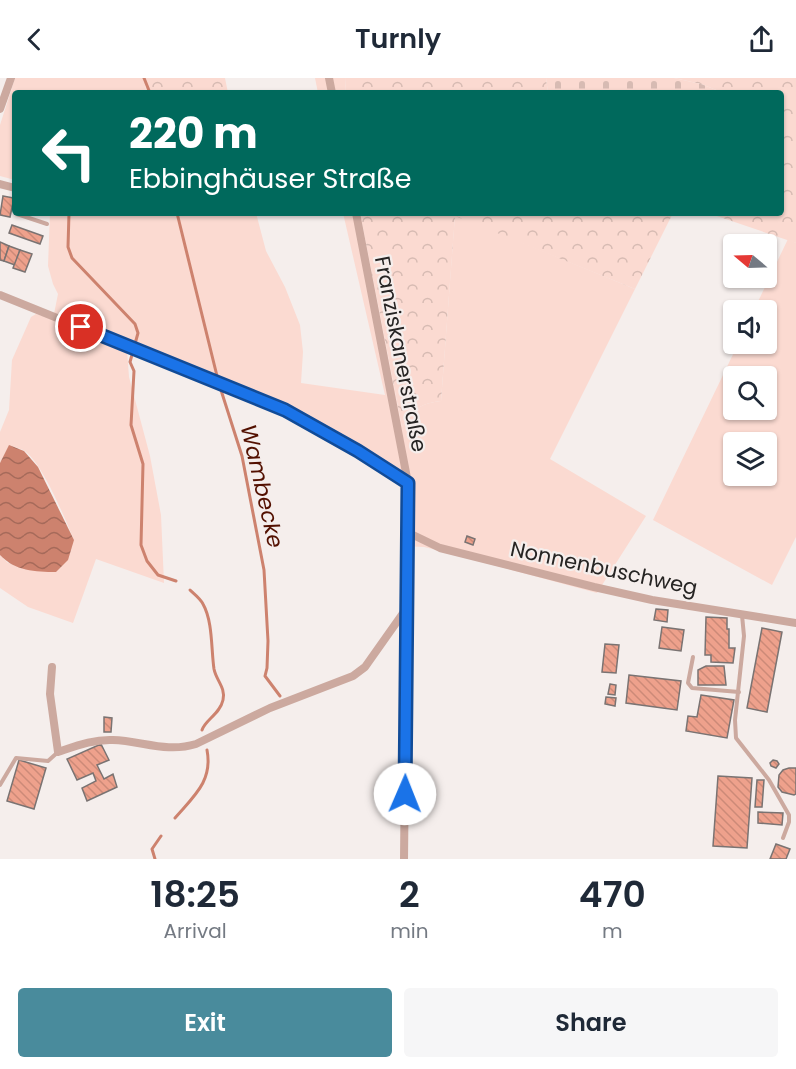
<!DOCTYPE html>
<meta charset="utf-8">
<style>
:root{--surface:#fff;--page:#f6f6f7;--text:#1f2937;--muted:#747a83;--accent:#498b9c}
body{margin:0;font-family:Poppins,sans-serif;background:var(--page);color:var(--text);height:100vh;display:flex;flex-direction:column;font-size:22px;white-space:nowrap}
*{box-sizing:border-box;margin:0}
p{font-size:20px;color:var(--muted)}
.icon{flex:none;width:33px;height:33px;fill:none;stroke:currentColor;stroke-width:2;stroke-linecap:round;stroke-linejoin:round}
.map{position:relative;height:781px;overflow:hidden}
.drawer{display:flex;flex-direction:column;background:var(--surface);flex:1}
.drawer>*{flex:none}
.hud{position:absolute;left:12px;top:12px;width:772px;height:126px;border-radius:6px;box-shadow:0 2px 4px #0004;background:#00695c;color:#fff;overflow:hidden}
.needle{width:39px;rotate:289deg}
.controls{position:absolute;left:723px;top:156px;display:grid;gap:12px}
.controls a{display:grid;place-items:center;width:54px;height:54px;border-radius:6px;background:var(--surface);box-shadow:0 2px 4px #0004;font-size:30px}
.pin{position:absolute;display:grid;place-items:center;width:51px;height:51px;color:#fff;margin:-26px;border:3px solid #fff;border-radius:50%;box-shadow:0 2px 6px #0007}
.me{position:absolute;width:66px;margin:-33px;rotate:1deg;stroke-linejoin:round;filter:drop-shadow(0 0 4px #0008)}
.turn{display:flex;align-items:center;gap:21px;height:126px;padding:0 18px;font-size:27px}
.turn .icon{width:78px;height:78px;stroke-width:2.5}
.turn b{display:block;font-size:42px;line-height:51px}
.eta{display:flex;justify-content:space-evenly;align-items:center;height:102px;text-align:center}
.eta b{font-size:36px;font-weight:600;line-height:42px}
.primary-button{display:flex;gap:12px;margin-top:auto;padding:12px 18px}
.primary-button a{flex:1;height:69px;border-radius:6px;background:var(--accent);color:#fff;font-size:24px;font-weight:600;line-height:69px;text-align:center}
.primary-button a+a{background:var(--page);color:var(--text)}
header{display:flex;justify-content:space-between;align-items:center;height:78px;padding:0 18px;background:var(--surface);font-size:27px;font-weight:600}
.map>svg:first-child{display:block}
.green{fill:#fbdad1;fill-rule:evenodd}
.forest{fill:url(#forest-crowns)}
.cemetery{fill:url(#cemetery-stones)}
.water{fill:url(#water-waves)}
.lines{fill:none;stroke-linecap:round;stroke-linejoin:round}
.stream{stroke:#cd826e;stroke-width:3}
.building{fill:url(#building-back-hatch);stroke:#7a7372;stroke-width:1.5}
.service{stroke:#cca99f;stroke-width:4}
.minor{stroke:#cca99f;stroke-width:8}
.route-casing{stroke:#114b97;stroke-width:15}
.route{stroke:#1a73e8;stroke-width:10}
.labels{text-anchor:middle;dominant-baseline:central;stroke-width:4.5;stroke-linejoin:round;paint-order:stroke}
.street-label{font-size:21px;fill:#262423;stroke:#f5eeec}
.water-label{font-size:22px;font-style:italic;fill:#531000;stroke:#f5eeec}
</style>
<header><svg class="icon" aria-label="back" viewBox="0 0 24 24"><path d="M15 5l-7 7 7 7"/></svg>Turnly<svg class="icon" aria-label="share" viewBox="0 0 24 24"><path d="M12 15V3M7 8l5-5 5 5M5 13v7h14v-7"/></svg></header>
<div class="map">
<svg width="796" height="781" viewBox="0 0 796 781">
<defs>
<pattern id="forest-crowns" width="20" height="18" patternUnits="userSpaceOnUse" patternTransform="scale(1.5)"><rect width="20" height="18" fill="#fbdad1"/><path d="M2 6a3 3 0 1 1 6 0M12 15a3 3 0 1 1 6 0" fill="none" stroke="#d7bbb3"/></pattern>
<pattern id="cemetery-stones" width="16" height="16" patternUnits="userSpaceOnUse" patternTransform="scale(1.5)"><rect width="16" height="16" fill="#fbdad1"/><path d="M2 7V4a2 2 0 0 1 4 0v3zM10 15v-3a2 2 0 0 1 4 0v3z" fill="#d7bbb3"/></pattern>
<pattern id="water-waves" width="16" height="10" patternUnits="userSpaceOnUse" patternTransform="scale(1.5)"><rect width="16" height="10" fill="#cd826e"/><path d="M0 5q4-4 8 0t8 0" fill="none" stroke="#a66a5a"/></pattern>
<pattern id="building-back-hatch" width="6" height="6" patternUnits="userSpaceOnUse" patternTransform="scale(1.5)"><rect width="6" height="6" fill="#eea18c"/><path d="M-1 5l2 2M0 0l6 6M5-1l2 2" fill="none" stroke="#cc8a78"/></pattern>
</defs>
<rect width="100%" height="100%" fill="#f5eeec"/>
<g class="green">
<polygon points="15,0 145,0 146,15 15,15 15,102 0,98 0,47"/>
<polygon points="315,0 345,0 346,15 318,15"/>
<path d="M50 135H256L266 173 285 209 300 247 303 274 301 305 385 317 343 135H360L402 349C415 331 418 326 441 323L455 137 635 211 550 381 646 438 597 515 449 475 424 469 403 468V407L295 340 127 272 129 299 150 378 161 437 164 505 96 481 73 545 28 529 0 510V477L8 485 74 462C65 441 42 383 23 372 19 370 14 369 9 368L0 385V354L9 332 12 282 31 239 36 236 53 241 58 216 53 206 48 188Z"/>
<path d="M788 161 796 165V459L772 507 653 442 738 266H766V232H754ZM734 298H766V332H734ZM734 364H766V398H734Z"/>
</g>
<g class="forest">
<polygon points="145,0 225,0 228,15 146,15"/>
<polygon points="345,0 546,0 548,15 346,15"/>
<polygon points="674,0 796,0 796,165 708,135 782,135 782,15 724,15 701,6"/>
<path d="M360 135H673L635 211 455 138 441 323C419 326 414 331 402 349Z"/>
</g>
<polygon class="cemetery" points="546,0 674,0 701,6 724,15 548,15"/>
<path class="water" d="M9 367 24 373 38 389 74 462 68 482 56 494C35 494 15 493 0 477V385Z"/>
<g class="lines">
<g class="stream">
<polyline points="144,0 150,15"/>
<polyline points="69,135 68,169 72,180 135,246 138,255 130,284 134,293 131,347 143,386 141,467 147,483 158,497 176,503"/>
<polyline points="177,135 218,302"/>
<polyline points="220,309 242,378 264,492 268,563 267,590 265,598 280,618"/>
<path d="M190 512C194 516 200 520 203 526 213 544 211 571 214 591 216 602 226 610 223 622 220 636 205 642 202 652"/>
<path d="M175 740C194 718 213 703 207 672"/>
<polyline points="155,781 152,771 161,758"/>
</g>
</g>
<g class="building">
<polygon points="3,118 14,120 10,139 0,137"/>
<polygon points="12,147 43,158 40,166 9,155"/>
<polygon points="0,164 9,168 4,183 0,182"/>
<polygon points="9,168 20,172 15,187 4,183"/>
<polygon points="20,172 32,176 25,194 13,190"/>
<polygon points="467,458 475,461 473,467 465,464"/>
<polygon points="656,531 668,532 667,544 654,542"/>
<polygon points="706,539 727,540 727,551 729,551 729,570 735,570 733,585 711,584 711,577 705,577"/>
<polygon points="662,549 684,552 681,573 659,570"/>
<polygon points="762,550 782,554 767,634 747,630"/>
<polygon points="605,566 619,567 616,595 602,594"/>
<polygon points="706,588 724,588 726,607 698,607 698,592"/>
<polygon points="629,597 681,603 677,632 626,625"/>
<polygon points="610,606 616,607 615,617 608,616"/>
<polygon points="701,617 734,622 727,660 686,653 688,638 697,639"/>
<polygon points="606,619 616,620 615,628 605,626"/>
<polygon points="104,639 112,640 111,654 104,654"/>
<polygon points="101,666 109,682 97,687 104,701 113,696 117,709 87,723 82,710 96,703 93,695 77,702 67,681"/>
<polygon points="19,682 46,690 34,731 7,723"/>
<polygon points="773,682 777,683 779,686 776,690 771,688 770,685"/>
<polygon points="789,690 796,690 796,716 794,717 782,714 778,709 779,697 783,692"/>
<polygon points="718,698 752,700 747,770 713,768"/>
<polygon points="757,702 764,702 762,729 755,729"/>
<polygon points="758,734 783,735 782,747 758,745"/>
<polygon points="776,766 790,771 786,781 770,781"/>
</g>
<g class="lines">
<g class="service">
<polyline points="17,136 47,146"/>
<polyline points="742,537 744,558 735,642 736,660 769,702 789,737 789,744 783,760"/>
<polyline points="693,579 688,605 692,610 739,614"/>
<polyline points="0,707 16,680 48,683 58,674"/>
</g>
<g class="minor">
<polyline points="329,0 332,15"/>
<polyline points="0,31 11,0"/>
<polyline points="0,106 15,110"/>
<polyline points="356,135 408,405 404,781"/>
<polyline points="0,217 285,332 311,346 408,405"/>
<polyline points="409,455 440,470 594,509 652,522 796,545"/>
<path d="M52 589 50 616 58 674C76 668 94 661 113 662 142 663 167 675 196 666L270 630 353 598 365 589 406 531"/>
</g>
</g>
<g class="lines">
<g class="route-casing">
<polyline id="route" points="81,249 285,332 358,373 408,405 405,716"/>
</g>
<use href="#route" class="route"/>
</g>
<g class="labels">
<g class="street-label">
<text transform="translate(401 276) rotate(79)">Franziskanerstraße</text>
<text transform="translate(604 490) rotate(12)">Nonnenbuschweg</text>
</g>
<g class="water-label">
<text transform="translate(262 408) rotate(77)">Wambecke</text>
</g>
</g>
</svg>
<div class="controls">
<a><svg class="needle" viewBox="-14 -14 28 28"><path d="M0-13l5 13h-10z" fill="#e53935"/><path d="M0 13l5-13h-10z" fill="#747a83"/></svg></a>
<a><svg class="icon" aria-label="sound" viewBox="0 0 24 24"><path d="M4 9h4l5-4v14l-5-4H4zM17 9q2 3 0 6"/></svg></a>
<a><svg class="icon" aria-label="search" viewBox="0 0 24 24"><circle cx="10" cy="10" r="6"/><path d="M15 15l6 6"/></svg></a>
<a><svg class="icon" aria-label="layers" viewBox="0 0 24 24"><path d="M12 4l9 5-9 5-9-5zM3 14l9 5 9-5"/></svg></a>
</div>
<div class="pin" style="left:81px;top:249px;background:#d93025"><svg class="icon" aria-label="arrive" viewBox="0 0 24 24"><path d="M6 21V4h12l-3 4 3 4H6"/></svg></div>
<svg class="me" style="left:405px;top:716px" viewBox="-20 -20 40 40"><circle r="19" fill="#fff"/><path d="M0-13L10 11 0 6-10 11z" fill="#1a73e8"/></svg>
<div class="hud">
<div class="turn"><svg class="icon" aria-label="left" viewBox="0 0 24 24"><path d="M17 20v-9H6M10 6l-5 5 5 5"/></svg><div><b>220 m</b>Ebbinghäuser Straße</div></div>
</div>
</div>
<section class="drawer">
<div class="eta">
<div><b>18:25</b><p>Arrival</p></div>
<div><b>2</b><p>min</p></div>
<div><b>470</b><p>m</p></div>
</div>
<div class="primary-button"><a>Exit</a><a>Share</a></div>
</section>
